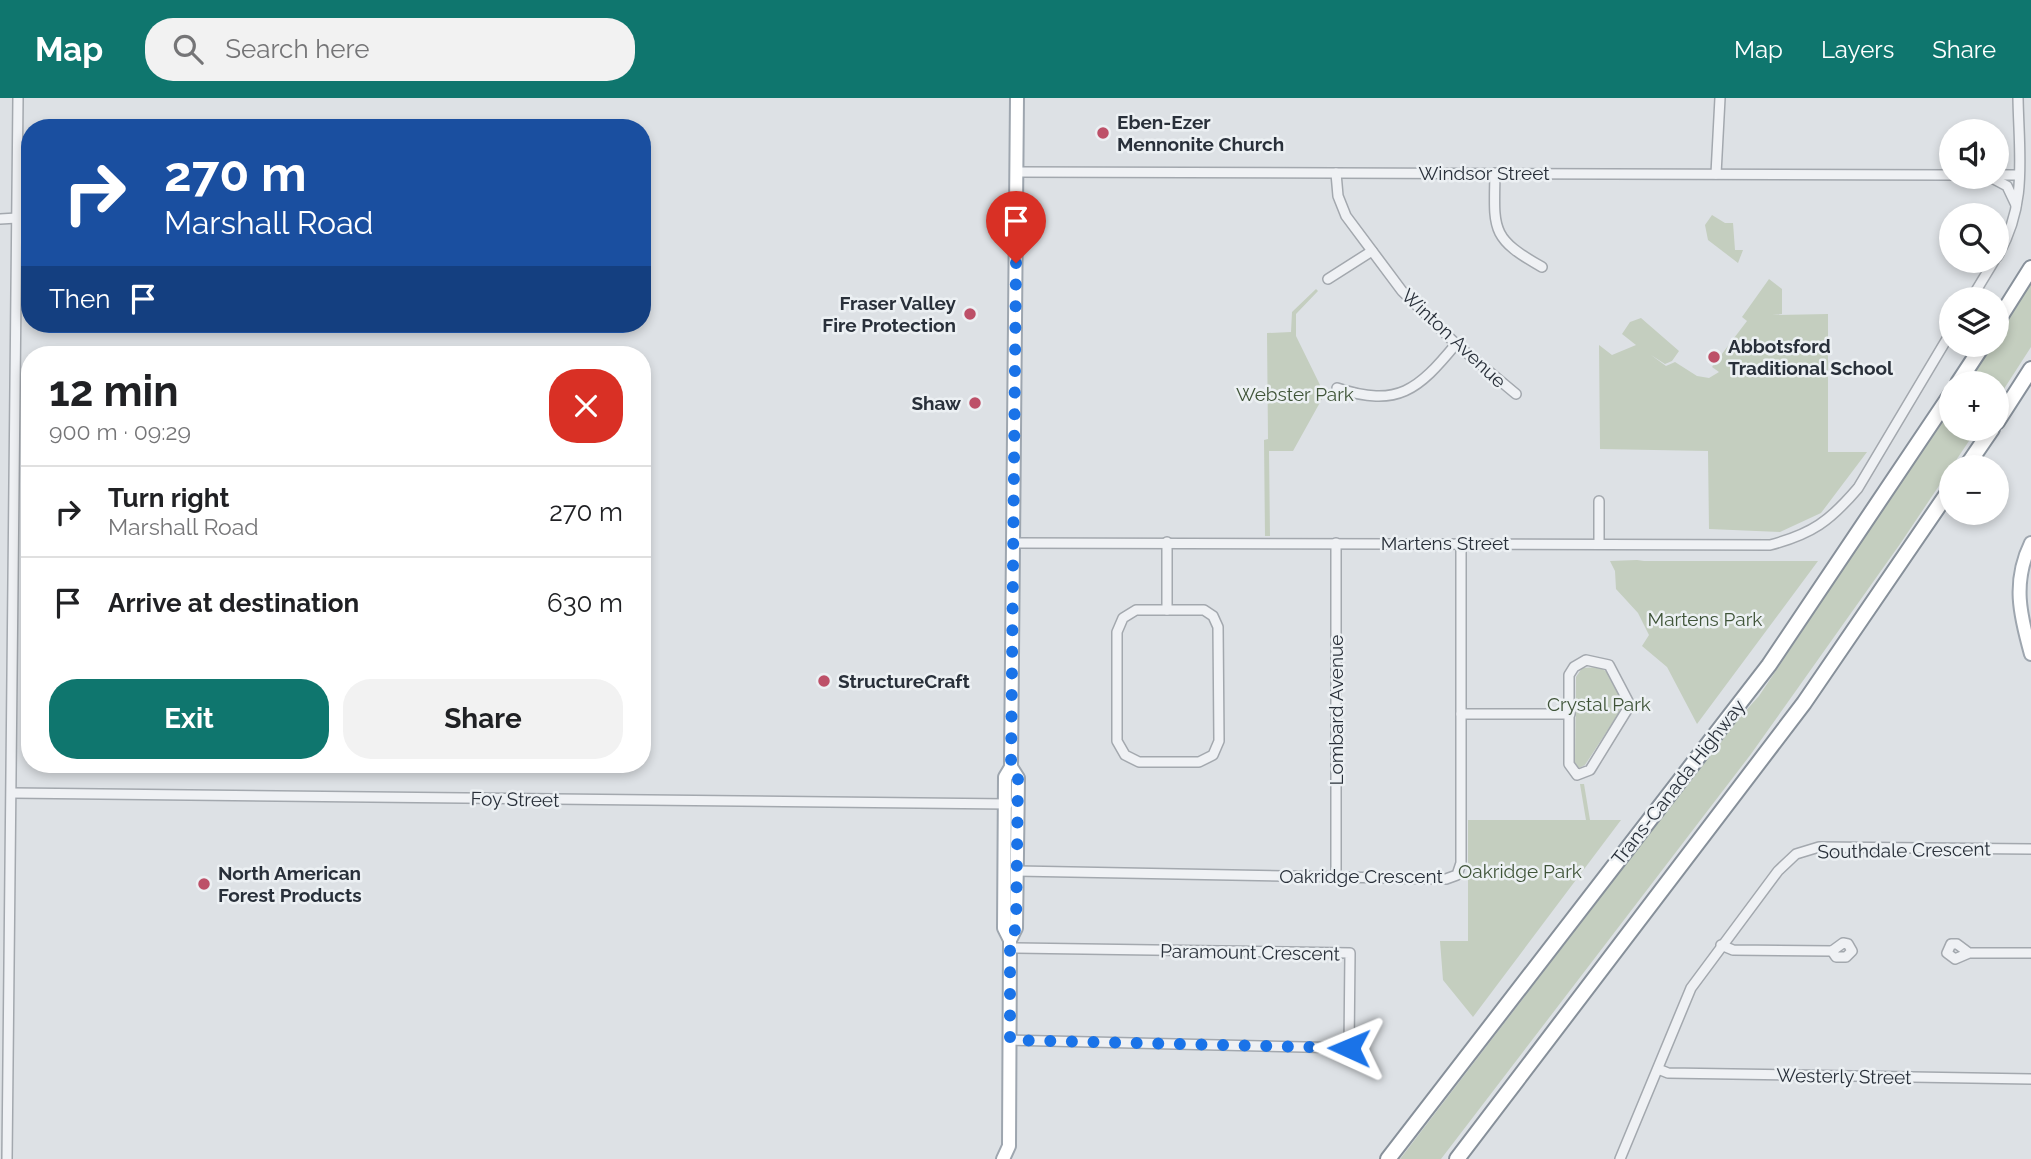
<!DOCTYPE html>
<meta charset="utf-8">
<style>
:root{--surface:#fff;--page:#f2f2f2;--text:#202124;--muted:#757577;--line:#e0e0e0;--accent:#0f766e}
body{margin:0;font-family:Raleway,sans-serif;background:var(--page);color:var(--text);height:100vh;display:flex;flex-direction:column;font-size:26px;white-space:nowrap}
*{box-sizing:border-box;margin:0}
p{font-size:23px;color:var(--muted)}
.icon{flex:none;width:38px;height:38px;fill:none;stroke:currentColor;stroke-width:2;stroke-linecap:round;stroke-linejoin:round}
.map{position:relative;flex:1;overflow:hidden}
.panel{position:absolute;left:21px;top:248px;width:630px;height:427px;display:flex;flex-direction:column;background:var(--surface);border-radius:28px;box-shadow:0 4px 10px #0003}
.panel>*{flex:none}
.top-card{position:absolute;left:21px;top:21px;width:630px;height:214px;border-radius:28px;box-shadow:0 4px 10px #0003;background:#1a4fa0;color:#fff;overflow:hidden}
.fabs{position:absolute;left:1939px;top:21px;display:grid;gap:14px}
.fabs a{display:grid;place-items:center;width:70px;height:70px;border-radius:50%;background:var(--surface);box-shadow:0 4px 10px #0003;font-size:35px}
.pin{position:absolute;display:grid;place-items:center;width:60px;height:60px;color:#fff;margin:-72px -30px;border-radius:50% 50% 50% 0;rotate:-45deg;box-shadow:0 0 7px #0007}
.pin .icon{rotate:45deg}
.me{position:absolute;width:77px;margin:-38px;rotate:271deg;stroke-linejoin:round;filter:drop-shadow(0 0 5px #0008)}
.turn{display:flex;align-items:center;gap:24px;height:147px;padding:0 28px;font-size:32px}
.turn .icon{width:91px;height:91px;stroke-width:2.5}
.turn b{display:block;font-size:49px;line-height:60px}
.then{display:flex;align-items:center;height:66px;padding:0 28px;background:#0003;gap:14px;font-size:26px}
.round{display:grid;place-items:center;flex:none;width:74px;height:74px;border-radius:28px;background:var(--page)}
.head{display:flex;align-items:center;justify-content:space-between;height:119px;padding:0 28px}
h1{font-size:42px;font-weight:700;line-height:52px}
.button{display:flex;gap:14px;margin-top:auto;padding:14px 28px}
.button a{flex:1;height:80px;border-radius:28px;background:var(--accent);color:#fff;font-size:28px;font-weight:700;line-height:80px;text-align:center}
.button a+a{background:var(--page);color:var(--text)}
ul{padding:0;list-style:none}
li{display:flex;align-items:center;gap:21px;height:91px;padding:0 28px;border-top:2px solid var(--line)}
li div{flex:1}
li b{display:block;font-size:26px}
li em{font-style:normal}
header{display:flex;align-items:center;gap:42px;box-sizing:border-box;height:98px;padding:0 35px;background:var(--accent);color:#fff}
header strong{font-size:33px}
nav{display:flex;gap:38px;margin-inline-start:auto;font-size:24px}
.search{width:490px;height:63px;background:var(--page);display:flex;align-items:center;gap:18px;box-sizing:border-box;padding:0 24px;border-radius:28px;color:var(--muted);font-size:26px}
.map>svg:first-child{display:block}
.green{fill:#c4cebf}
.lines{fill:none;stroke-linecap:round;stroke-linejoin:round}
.minor-casing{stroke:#a3a8ae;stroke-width:12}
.major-casing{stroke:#9ea6af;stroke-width:16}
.highway-casing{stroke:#87909a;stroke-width:18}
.minor{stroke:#eff1f4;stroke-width:9}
.major{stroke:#fff;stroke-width:12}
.highway{stroke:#fff;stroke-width:14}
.route{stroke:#1a73e8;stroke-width:12;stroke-dasharray:0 21.6}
.poi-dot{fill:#bd5068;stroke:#ecf0f3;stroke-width:2.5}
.labels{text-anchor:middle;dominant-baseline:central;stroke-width:5;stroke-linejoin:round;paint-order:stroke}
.poi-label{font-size:19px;font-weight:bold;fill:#29303a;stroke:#ecf0f3;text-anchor:start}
.street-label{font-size:19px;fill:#29303a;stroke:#ecf0f3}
.park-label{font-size:19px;fill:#3f5438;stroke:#ecf0f3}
</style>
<header>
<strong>Map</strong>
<div class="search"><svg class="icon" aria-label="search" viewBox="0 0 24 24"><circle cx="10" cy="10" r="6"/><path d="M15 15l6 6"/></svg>Search here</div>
<nav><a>Map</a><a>Layers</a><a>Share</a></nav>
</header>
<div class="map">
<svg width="2031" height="1061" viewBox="0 0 2031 1061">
<rect width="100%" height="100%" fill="#dde1e5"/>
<g class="green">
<polygon points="1712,117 1725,125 1733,125 1735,152 1743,152 1738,165 1708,142 1705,127"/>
<polygon points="1769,181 1782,191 1782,216 1772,217 1828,216 1828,354 1867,354 1821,415 1780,434 1709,431 1708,353 1600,351 1599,247 1612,257 1636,247 1622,236 1630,224 1641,220 1679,253 1672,263 1665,266 1651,257 1666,268 1675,264 1697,278 1709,280 1719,274 1712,269 1747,223 1742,219"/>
<polygon points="2031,185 2031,249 2002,294 1997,291 1997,285 1988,285 1974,276 1992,247 1997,247 1997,240"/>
<polygon points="1316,191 1318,193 1296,216 1296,238 1320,287 1323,299 1293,353 1269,353 1270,438 1265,438 1264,342 1268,341 1267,235 1291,234 1292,214"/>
<polygon points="1951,309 1951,331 1977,331 1900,446 1751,656 1441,1061 1400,1061 1732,628 1759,598"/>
<polygon points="1637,462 1644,463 1818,463 1697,626 1667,569 1642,548 1649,537 1638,515 1616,491 1615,473 1610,463"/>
<polygon points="1600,569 1608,575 1624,607 1585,667 1579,670 1575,665 1576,579 1582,570"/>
<polygon points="1580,686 1584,686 1590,722 1621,722 1473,919 1443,882 1440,843 1468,843 1468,722 1586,722"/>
</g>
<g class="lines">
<g class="minor-casing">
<g id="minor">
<polyline points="1017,74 1951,77"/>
<polyline points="1336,75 1338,98 1346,118 1402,193 1456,246 1516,296"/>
<path d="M1495 75C1494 131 1490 140 1542 169"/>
<polyline points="1716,76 1720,0"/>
<polyline points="1997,77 2019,77"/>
<polyline points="1990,79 2007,88 2016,107"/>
<polyline points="0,121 17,120"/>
<path d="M1997 159C2028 107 2019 58 2018 0"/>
<polyline points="1328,181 1372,153"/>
<polyline points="1971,201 1994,163"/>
<path d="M1337 290C1398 310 1418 292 1456 246"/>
<polyline points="1599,403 1599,446"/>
<path d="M1012 445 1770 447C1812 436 1830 423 1858 390L1951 234"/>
<polyline points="1336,445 1336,779"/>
<polygon points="1136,512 1204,512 1213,518 1218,529 1219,643 1213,657 1199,664 1139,664 1125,657 1117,643 1117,534 1123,520"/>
<polyline points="1167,512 1167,444"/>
<polygon points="1586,562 1609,567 1630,607 1590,672 1577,677 1569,666 1569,577 1574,569"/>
<polyline points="1461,616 1570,616"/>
<polyline points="12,695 1008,706"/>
<polyline points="1017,773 1446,781 1457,777 1461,765 1461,445"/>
<polygon points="1843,845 1848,846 1852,853 1846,859 1836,859 1832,853"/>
<polyline points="1721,847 1733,852 1832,853"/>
<polyline points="1969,855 1957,846 1951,846 1947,855 1955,861 1969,855 2031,855"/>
<polyline points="1010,942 1349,950 1350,855 1010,850"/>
<polyline points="1658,971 1668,975 2031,981"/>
<polyline points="7,1061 18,0"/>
<polyline points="1620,1061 1691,890 1778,773 1796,756 1819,749 2031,751"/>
</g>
</g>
<g class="major-casing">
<g id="major">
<path d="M2031 445C2012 484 2020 517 2031 556"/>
<polyline points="1010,842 1004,830 1005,679 1011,669"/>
<polyline points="1003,1061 1009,1048 1010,842 1016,830 1018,680 1011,669 1017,0"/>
</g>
</g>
<g class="highway-casing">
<g id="highway">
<polyline points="1997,224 2031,170"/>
<polyline points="1958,285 1983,247"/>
<polyline points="1997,324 2031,271"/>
<polyline points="1966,369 1992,331"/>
<polyline points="1388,1061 1769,567 1951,296"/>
<polyline points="1457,1061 1804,605 1951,390"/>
</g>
</g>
<use href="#minor" class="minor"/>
<use href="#major" class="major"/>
<use href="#highway" class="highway"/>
</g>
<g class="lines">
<polyline class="route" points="1016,165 1011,669 1018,680 1016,830 1010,842 1010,942 1349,950"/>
</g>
<g class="poi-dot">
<circle cx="1103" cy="35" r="7"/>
<circle cx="970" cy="216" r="7"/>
<circle cx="1714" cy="259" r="7"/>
<circle cx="975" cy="305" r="7"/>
<circle cx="824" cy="583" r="7"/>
<circle cx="204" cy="786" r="7"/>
</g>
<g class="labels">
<g class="poi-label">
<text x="1117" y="24">Eben-Ezer<tspan x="1117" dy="22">Mennonite Church</tspan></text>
<text x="956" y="205" text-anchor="end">Fraser Valley<tspan x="956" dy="22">Fire Protection</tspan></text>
<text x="1728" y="248">Abbotsford<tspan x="1728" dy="22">Traditional School</tspan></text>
<text x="961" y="305" text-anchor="end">Shaw</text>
<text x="838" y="583">StructureCraft</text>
<text x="218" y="775">North American<tspan x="218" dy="22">Forest Products</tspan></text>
</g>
<g class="street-label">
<text x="1484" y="75">Windsor Street</text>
<text transform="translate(1454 240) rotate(43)">Winton Avenue</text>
<text x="1445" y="445">Martens Street</text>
<text transform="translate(1336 612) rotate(-90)">Lombard Avenue</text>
<text transform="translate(1678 684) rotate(-52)">Trans-Canada Highway</text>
<text transform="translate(515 701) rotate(1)">Foy Street</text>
<text transform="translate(1904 752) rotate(-1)">Southdale Crescent</text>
<text x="1361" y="778">Oakridge Crescent</text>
<text transform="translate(1250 854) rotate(1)">Paramount Crescent</text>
<text transform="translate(1844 978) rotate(1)">Westerly Street</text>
</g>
<g class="park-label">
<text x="1295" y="296">Webster Park</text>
<text x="1705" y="521">Martens Park</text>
<text x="1599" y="606">Crystal Park</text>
<text x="1520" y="773">Oakridge Park</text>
</g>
</g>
</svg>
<div class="fabs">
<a><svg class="icon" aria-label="sound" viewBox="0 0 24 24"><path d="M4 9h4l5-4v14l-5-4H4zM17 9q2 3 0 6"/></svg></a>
<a><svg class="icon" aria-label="search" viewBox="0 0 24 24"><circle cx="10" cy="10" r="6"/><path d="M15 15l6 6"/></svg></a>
<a><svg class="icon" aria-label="layers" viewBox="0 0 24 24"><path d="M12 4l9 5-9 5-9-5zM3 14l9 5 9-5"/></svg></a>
<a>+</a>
<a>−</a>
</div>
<div class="pin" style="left:1016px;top:165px;background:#d93025"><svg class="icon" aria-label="arrive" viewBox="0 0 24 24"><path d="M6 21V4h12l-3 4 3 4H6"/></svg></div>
<svg class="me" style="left:1349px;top:950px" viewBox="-20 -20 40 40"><path d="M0-17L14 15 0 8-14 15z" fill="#1a73e8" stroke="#fff" stroke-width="4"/></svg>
<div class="top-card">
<div class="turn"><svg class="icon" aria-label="right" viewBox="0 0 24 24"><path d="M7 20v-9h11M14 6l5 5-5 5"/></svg><div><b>270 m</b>Marshall Road</div></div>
<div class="then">Then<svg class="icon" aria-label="arrive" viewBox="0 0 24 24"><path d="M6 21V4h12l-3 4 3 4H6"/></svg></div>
</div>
<section class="panel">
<div class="head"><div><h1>12 min</h1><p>900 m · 09:29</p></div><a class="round" style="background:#d93025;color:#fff"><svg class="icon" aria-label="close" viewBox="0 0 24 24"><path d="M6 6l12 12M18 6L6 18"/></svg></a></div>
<ul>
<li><svg class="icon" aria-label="right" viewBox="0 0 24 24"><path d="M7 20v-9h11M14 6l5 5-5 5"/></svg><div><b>Turn right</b><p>Marshall Road</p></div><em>270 m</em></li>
<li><svg class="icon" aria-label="arrive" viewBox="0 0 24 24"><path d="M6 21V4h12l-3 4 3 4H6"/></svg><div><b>Arrive at destination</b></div><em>630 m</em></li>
</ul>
<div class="button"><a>Exit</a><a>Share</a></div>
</section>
</div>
